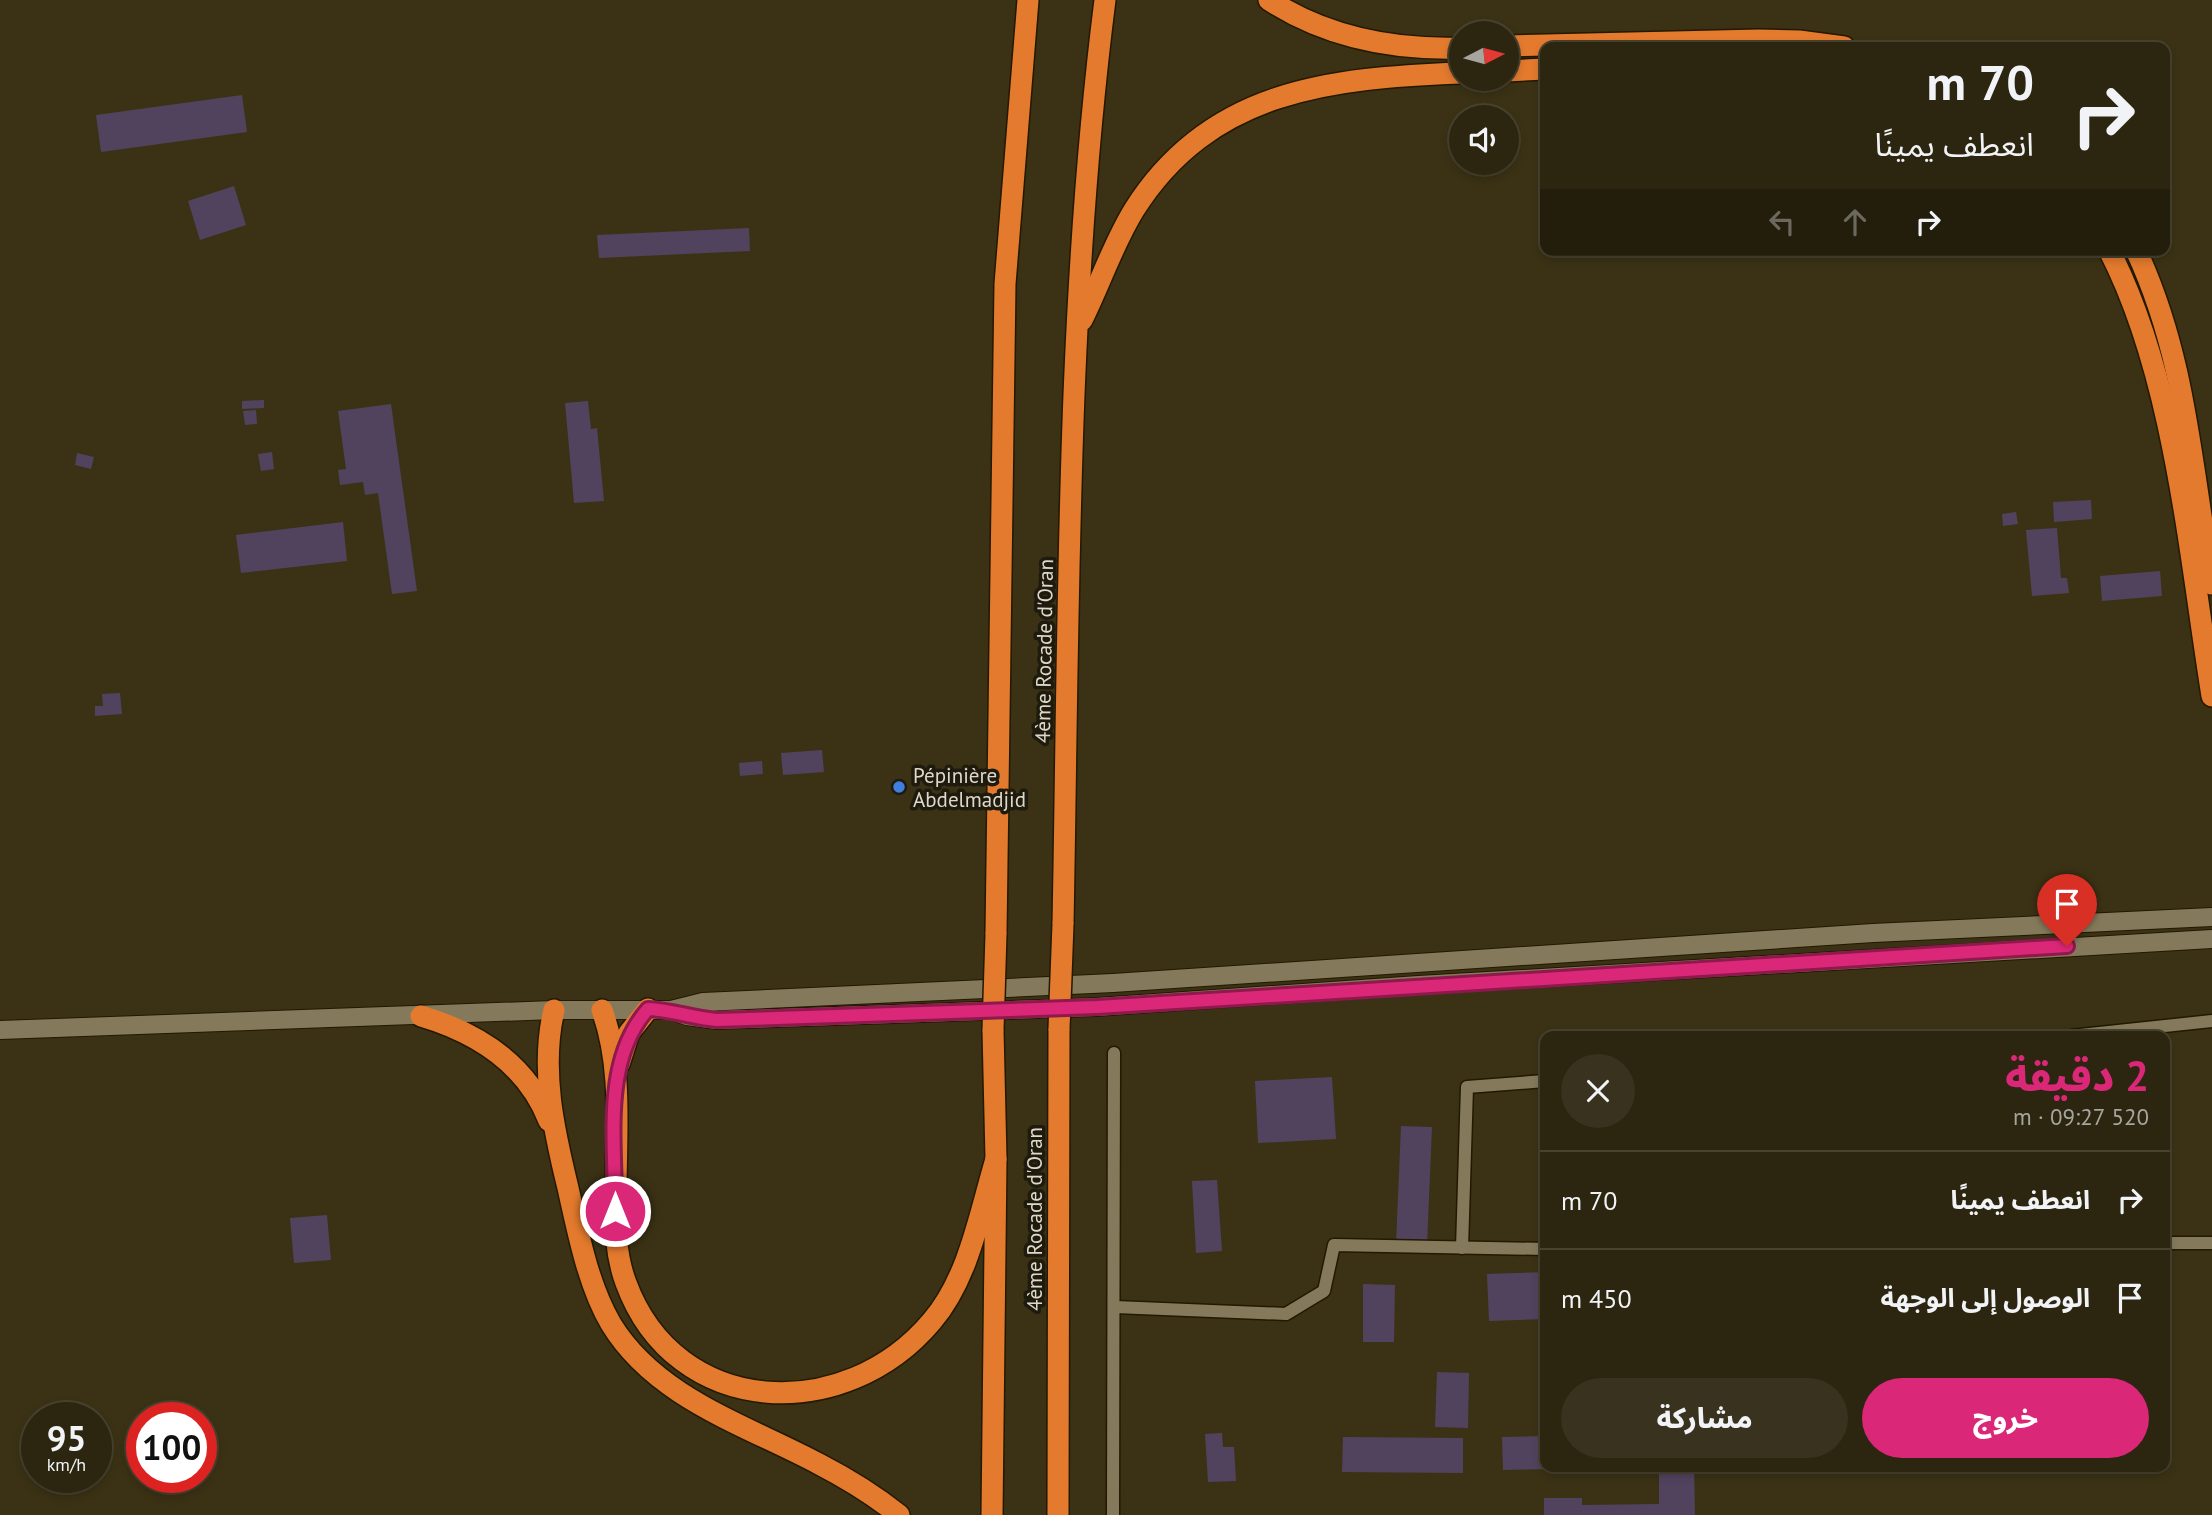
<!DOCTYPE html>
<html lang="ar">
<meta charset="utf-8">
<style>
:root{--surface:#2c2610;--page:#38321e;--text:#f1f3f6;--muted:#a6a59f;--line:#484330;--accent:#db2777}
body{margin:0;font-family:"PT Sans","Noto Sans Arabic",sans-serif;background:var(--page);color:var(--text);direction:rtl;height:100vh;display:flex;flex-direction:column;font-size:26px;white-space:nowrap}
*{box-sizing:border-box;margin:0}
p{font-size:23px;color:var(--muted)}
.icon{flex:none;width:38px;height:38px;fill:none;stroke:currentColor;stroke-width:2;stroke-linecap:round;stroke-linejoin:round}
.map{position:relative;flex:1;overflow:hidden;direction:ltr}
.sheet{position:absolute;left:1540px;top:1031px;width:630px;height:441px;display:flex;flex-direction:column;background:var(--surface);border-radius:14px;box-shadow:0 4px 10px #0003,0 0 0 2px var(--line);direction:rtl}
.sheet>*{flex:none}
.hud{position:absolute;left:1540px;top:42px;width:630px;height:214px;border-radius:14px;box-shadow:0 4px 10px #0003,0 0 0 2px var(--line);direction:rtl;background:#2c2610;color:var(--text);overflow:hidden}
.needle{width:46px;rotate:84deg}
.tools{position:absolute;left:1449px;top:21px;display:grid;gap:14px}
.tools a{display:grid;place-items:center;width:70px;height:70px;border-radius:50%;background:var(--surface);box-shadow:0 4px 10px #0003,0 0 0 2px var(--line);font-size:35px}
.speed{position:absolute;left:21px;top:1402px;display:flex;gap:14px;font-size:35px;font-weight:700;text-align:center}
.speed>*{display:grid;place-content:center;width:91px;height:91px;border-radius:50%;background:var(--surface);box-shadow:0 4px 10px #0003,0 0 0 2px var(--line);line-height:1}
.speed small{font-size:18px;font-weight:400}
.speed .limit{border:10px solid #d22;background:#fff;color:#111}
.pin{position:absolute;display:grid;place-items:center;width:60px;height:60px;color:#fff;margin:-72px -30px;border-radius:50% 50% 50% 0;rotate:-45deg;box-shadow:0 0 7px #0007}
.pin .icon{rotate:45deg}
.me{position:absolute;width:77px;margin:-38px;rotate:0deg;stroke-linejoin:round;filter:drop-shadow(0 0 5px #0008)}
.turn{display:flex;align-items:center;gap:24px;height:147px;padding:0 21px;font-size:32px}
.turn .icon{width:91px;height:91px;stroke-width:2.5}
.turn b{display:block;font-size:49px;line-height:60px}
.lanes{display:flex;align-items:center;height:66px;padding:0 21px;background:#0003;justify-content:center;gap:35px;direction:ltr}
.lanes .off{opacity:.35}
.round{display:grid;place-items:center;flex:none;width:74px;height:74px;border-radius:37px;background:var(--page)}
.head{display:flex;align-items:center;justify-content:space-between;height:119px;padding:0 21px}
h1{font-size:42px;font-weight:800;line-height:52px;color:var(--accent)}
.button{display:flex;gap:14px;margin-top:auto;padding:14px 21px}
.button a{flex:1;height:80px;border-radius:42px;background:var(--accent);color:#fff;font-size:28px;font-weight:800;line-height:80px;text-align:center}
.button a+a{background:var(--page);color:var(--text)}
ul{padding:0;list-style:none}
li{display:flex;align-items:center;gap:21px;height:98px;padding:0 21px;border-top:2px solid var(--line)}
li div{flex:1}
li b{display:block;font-size:26px}
li em{font-style:normal}
.map>svg:first-child{display:block}
.building{fill:#51435d}
.lines{fill:none;stroke-linecap:round;stroke-linejoin:round}
.service-casing{stroke:#221900;stroke-width:15}
.secondary-casing{stroke:#221900;stroke-width:20}
.motorway-casing{stroke:#221900;stroke-width:24}
.service{stroke:#847a5b;stroke-width:12}
.secondary{stroke:#847a5b;stroke-width:18}
.motorway{stroke:#e37a2e;stroke-width:21}
.motorway-bridge-casing{stroke:#221900;stroke-width:24;stroke-linecap:butt}
.motorway-bridge{stroke:#e37a2e;stroke-width:21}
.route-casing{stroke:#8e194d;stroke-width:18}
.route{stroke:#db2777;stroke-width:12}
.shop-dot{fill:#3f7fe0;stroke:#1e1a0e;stroke-width:2.5}
.labels{text-anchor:middle;dominant-baseline:central;stroke-width:7;stroke-linejoin:round;paint-order:stroke}
.street-label{font-size:21px;fill:#ded8c8;stroke:#1e1a0e}
.poi-label{font-size:21px;fill:#ded8c8;stroke:#1e1a0e;text-anchor:start}
</style>
<div class="map">
<svg width="2212" height="1515" viewBox="0 0 2212 1515">
<rect width="100%" height="100%" fill="#3b3215"/>
<g class="building">
<polygon points="242,95 247,132 101,152 96,115"/>
<polygon points="234,186 246,225 200,240 188,201"/>
<polygon points="749,228 750,251 599,258 597,235"/>
<polygon points="264,400 264,408 242,409 242,401"/>
<polygon points="588,401 591,429 597,428 604,501 574,503 565,403"/>
<polygon points="391,404 417,591 392,594 378,493 365,495 363,482 340,485 338,470 346,469 338,411"/>
<polygon points="256,410 257,424 245,425 243,411"/>
<polygon points="272,452 274,469 261,471 258,454"/>
<polygon points="77,453 94,457 91,469 75,465"/>
<polygon points="2091,500 2092,519 2054,522 2053,502"/>
<polygon points="2016,512 2018,524 2003,526 2002,514"/>
<polygon points="343,522 347,561 241,573 236,535"/>
<polygon points="2057,528 2061,578 2067,578 2069,593 2032,596 2026,530"/>
<polygon points="2160,571 2162,596 2102,601 2100,576"/>
<polygon points="120,693 122,714 95,716 95,706 103,706 102,694"/>
<polygon points="822,750 824,772 783,775 781,753"/>
<polygon points="762,761 763,774 740,776 739,763"/>
<polygon points="1332,1077 1336,1139 1258,1143 1255,1081"/>
<polygon points="1401,1126 1432,1127 1427,1246 1396,1244"/>
<polygon points="1217,1180 1222,1251 1196,1253 1192,1181"/>
<polygon points="327,1215 331,1260 294,1263 290,1218"/>
<polygon points="1545,1272 1545,1319 1489,1321 1487,1274"/>
<polygon points="1363,1284 1395,1285 1394,1342 1363,1342"/>
<polygon points="1437,1372 1469,1373 1468,1428 1435,1427"/>
<polygon points="1222,1433 1223,1447 1234,1447 1236,1481 1208,1482 1205,1434"/>
<polygon points="1545,1436 1545,1466 1556,1469 1503,1470 1502,1437"/>
<polygon points="1343,1437 1463,1438 1463,1473 1342,1472"/>
<polygon points="1659,1466 1694,1466 1695,1515 1544,1515 1544,1498 1582,1498 1582,1505 1659,1504"/>
</g>
<g class="lines">
<g class="service-casing">
<g id="service">
<polyline points="2071,1036 2212,1021"/>
<polyline points="2165,1243 2212,1243"/>
<polyline points="1462,1248 1467,1087 1545,1081"/>
<polyline points="1115,1307 1286,1314 1324,1291 1334,1245 1545,1249"/>
<polyline points="1113,1515 1114,1053"/>
</g>
</g>
<g class="secondary-casing">
<g id="secondary">
<polyline points="671,1010 687,1016 717,1020 1096,1007 1419,985 2212,939"/>
<polyline points="0,1030 554,1010 671,1010 703,1002 1113,983 1873,933 2212,917"/>
</g>
</g>
<g class="motorway-casing">
<g id="motorway">
<path d="M1269 0C1326 37 1394 50 1461 48"/>
<polyline points="1507,46 1759,40 1799,41 1844,47"/>
<polyline points="1507,71 1545,69"/>
<path d="M2109 250C2175 378 2189 553 2212 696"/>
<path d="M2136 250C2187 359 2191 468 2212 584"/>
<path d="M1082 320C1100 284 1113 244 1134 210 1210 89 1332 78 1461 73"/>
<path d="M1063 924C1069 616 1066 306 1105 0"/>
<polyline points="996,934 1005,284 1028,0"/>
<path d="M554 1010C540 1069 554 1131 568 1188 578 1232 588 1285 611 1324 656 1398 746 1425 819 1464 848 1479 874 1495 899 1515"/>
<path d="M602 1010C623 1068 616 1132 616 1194 615 1224 615 1254 626 1283 676 1419 845 1425 932 1321 969 1278 980 1212 996 1159"/>
<path d="M421 1016C478 1033 527 1064 549 1121"/>
<polyline points="619,1064 629,1033 648,1009"/>
<polyline points="992,1515 996,1159 993,1030"/>
<polyline points="1058,1515 1059,1029"/>
</g>
</g>
<use href="#service" class="service"/>
<use href="#secondary" class="secondary"/>
<use href="#motorway" class="motorway"/>
<g class="motorway-bridge-casing">
<g id="motorway-bridge">
<polyline points="1059,1029 1063,924"/>
<polyline points="993,1030 996,934"/>
</g>
</g>
<use href="#motorway-bridge" class="motorway-bridge"/>
</g>
<g class="lines">
<g class="route-casing">
<path id="route" d="M615 1211C616 1144 601 1062 648 1009 672 1010 693 1018 717 1020L1097 1007 2067 946"/>
</g>
<use href="#route" class="route"/>
</g>
<circle class="shop-dot" cx="899" cy="787" r="7"/>
<g class="labels">
<g class="street-label">
<text transform="translate(1044 651) rotate(-89)">4ème Rocade d'Oran</text>
<text transform="translate(1034 1219) rotate(-90)">4ème Rocade d'Oran</text>
</g>
<g class="poi-label">
<text x="913" y="775">Pépinière<tspan x="913" dy="24">Abdelmadjid</tspan></text>
</g>
</g>
</svg>
<div class="tools">
<a><svg class="needle" viewBox="-14 -14 28 28"><path d="M0-13l5 13h-10z" fill="#e53935"/><path d="M0 13l5-13h-10z" fill="#a6a59f"/></svg></a>
<a><svg class="icon" aria-label="sound" viewBox="0 0 24 24"><path d="M4 9h4l5-4v14l-5-4H4zM17 9q2 3 0 6"/></svg></a>
</div>
<div class="speed"><div>95<small>km/h</small></div><div class="limit">100</div></div>
<div class="pin" style="left:2067px;top:946px;background:#d93025"><svg class="icon" aria-label="arrive" viewBox="0 0 24 24"><path d="M6 21V4h12l-3 4 3 4H6"/></svg></div>
<svg class="me" style="left:615px;top:1211px" viewBox="-20 -20 40 40"><circle r="17" fill="#db2777" stroke="#fff" stroke-width="3"/><path d="M0-11L8 9 0 5-8 9z" fill="#fff"/></svg>
<div class="hud">
<div class="turn"><svg class="icon" aria-label="right" viewBox="0 0 24 24"><path d="M7 20v-9h11M14 6l5 5-5 5"/></svg><div><b>70 m</b>انعطف يمينًا</div></div>
<div class="lanes"><svg class="icon off" aria-label="left" viewBox="0 0 24 24"><path d="M17 20v-9H6M10 6l-5 5 5 5"/></svg><svg class="icon off" aria-label="ahead" viewBox="0 0 24 24"><path d="M12 20V5M6 11l6-6 6 6"/></svg><svg class="icon" aria-label="right" viewBox="0 0 24 24"><path d="M7 20v-9h11M14 6l5 5-5 5"/></svg></div>
</div>
<section class="sheet">
<div class="head"><div><h1>2 دقيقة</h1><p>520 m · 09:27</p></div><a class="round"><svg class="icon" aria-label="close" viewBox="0 0 24 24"><path d="M6 6l12 12M18 6L6 18"/></svg></a></div>
<ul>
<li><svg class="icon" aria-label="right" viewBox="0 0 24 24"><path d="M7 20v-9h11M14 6l5 5-5 5"/></svg><div><b>انعطف يمينًا</b></div><em>70 m</em></li>
<li><svg class="icon" aria-label="arrive" viewBox="0 0 24 24"><path d="M6 21V4h12l-3 4 3 4H6"/></svg><div><b>الوصول إلى الوجهة</b></div><em>450 m</em></li>
</ul>
<div class="button"><a>خروج</a><a>مشاركة</a></div>
</section>
</div>
